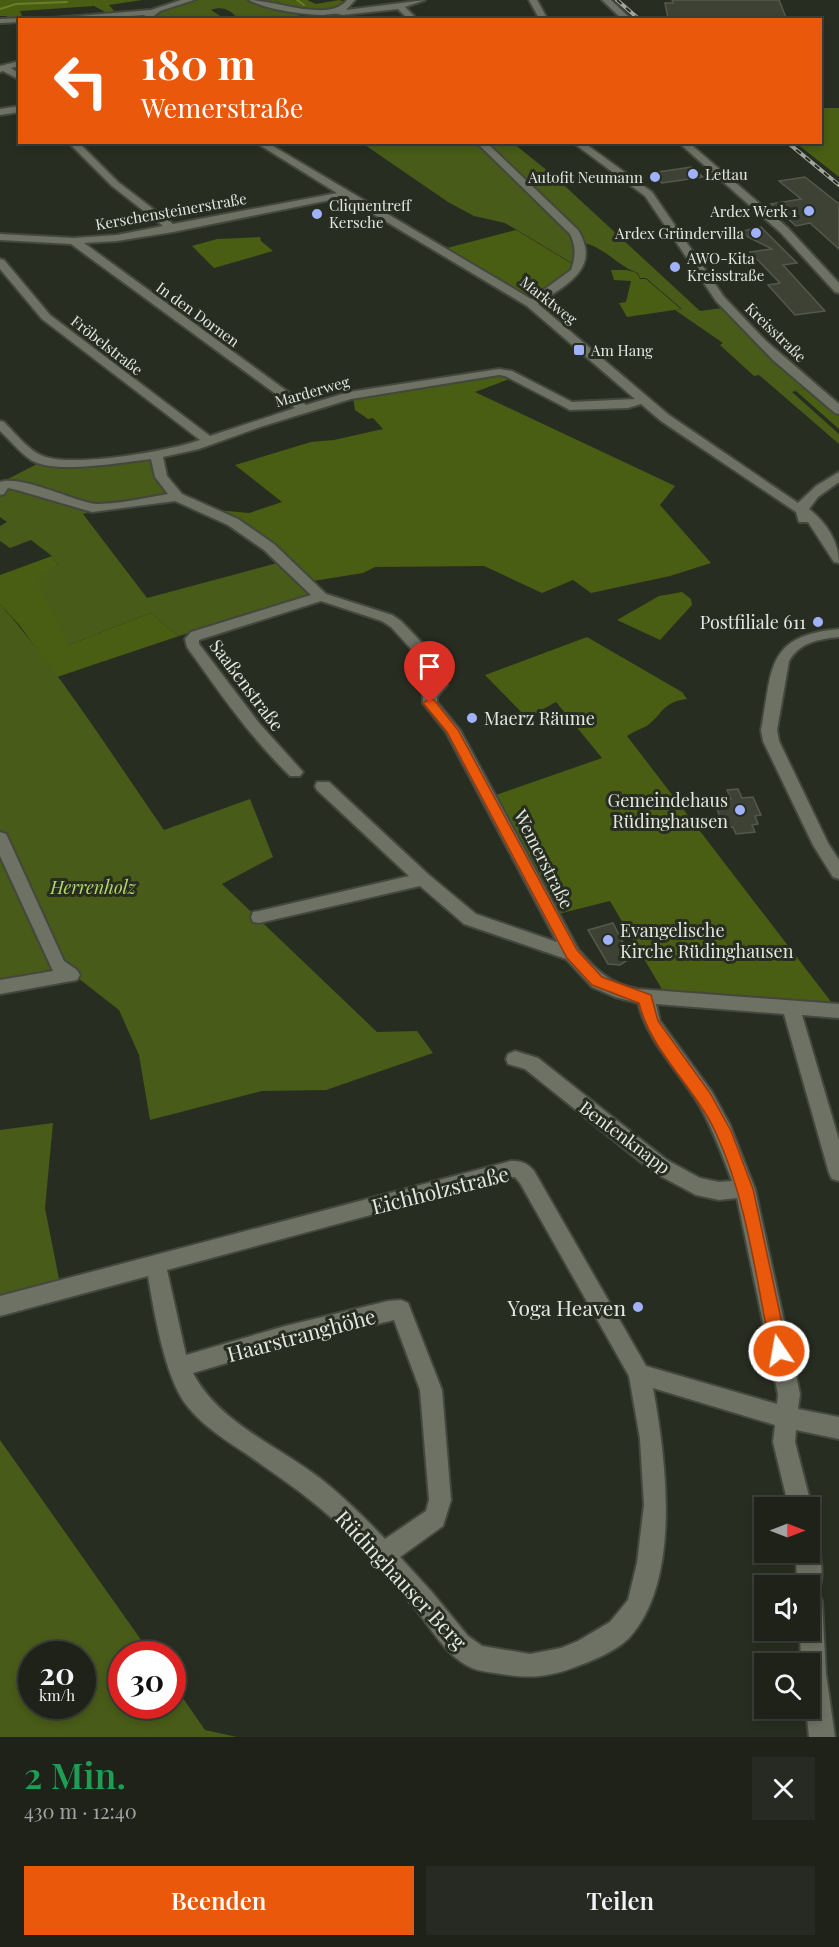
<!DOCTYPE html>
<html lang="de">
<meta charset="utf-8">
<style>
:root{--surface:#1e2219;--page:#262a22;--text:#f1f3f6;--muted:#a1a4a2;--line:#3c3f38;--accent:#ea580c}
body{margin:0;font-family:"Playfair Display",serif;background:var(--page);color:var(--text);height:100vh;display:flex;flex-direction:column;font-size:22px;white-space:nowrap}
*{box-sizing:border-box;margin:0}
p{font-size:20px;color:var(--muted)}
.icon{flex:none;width:33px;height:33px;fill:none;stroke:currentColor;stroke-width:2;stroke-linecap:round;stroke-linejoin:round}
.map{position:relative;height:1737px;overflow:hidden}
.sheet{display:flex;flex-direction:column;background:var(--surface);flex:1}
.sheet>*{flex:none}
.hud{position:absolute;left:18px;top:18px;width:804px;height:126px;border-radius:0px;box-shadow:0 3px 9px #0003,0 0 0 2px var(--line);background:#ea580c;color:#fff;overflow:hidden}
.needle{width:39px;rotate:90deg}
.fabs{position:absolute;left:754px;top:1497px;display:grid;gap:12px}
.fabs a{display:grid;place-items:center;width:66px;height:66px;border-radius:0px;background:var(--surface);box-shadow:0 3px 9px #0003,0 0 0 2px var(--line);font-size:30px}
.speed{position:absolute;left:18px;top:1641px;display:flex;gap:12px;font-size:30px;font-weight:700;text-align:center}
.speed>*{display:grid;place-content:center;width:78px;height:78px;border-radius:50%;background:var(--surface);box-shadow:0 3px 9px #0003,0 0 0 2px var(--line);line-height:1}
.speed small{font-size:15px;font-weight:400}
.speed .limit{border:9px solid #d22;background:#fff;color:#111}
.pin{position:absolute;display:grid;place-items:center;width:51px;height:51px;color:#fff;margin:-62px -26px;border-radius:50% 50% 50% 0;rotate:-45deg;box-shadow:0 0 6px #0007}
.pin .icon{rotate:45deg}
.me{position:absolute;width:66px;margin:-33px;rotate:348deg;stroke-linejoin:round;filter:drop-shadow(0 0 4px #0008)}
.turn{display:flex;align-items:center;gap:21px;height:126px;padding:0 24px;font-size:27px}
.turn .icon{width:78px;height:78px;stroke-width:2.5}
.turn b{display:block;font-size:42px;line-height:51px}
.round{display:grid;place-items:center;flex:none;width:63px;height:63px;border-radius:0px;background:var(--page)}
.head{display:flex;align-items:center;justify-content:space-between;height:102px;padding:0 24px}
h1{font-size:36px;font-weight:600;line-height:45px;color:#1e9e55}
.cta{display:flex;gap:12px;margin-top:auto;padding:12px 24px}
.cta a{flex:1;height:69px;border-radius:0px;background:var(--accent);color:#fff;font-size:24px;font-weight:600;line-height:69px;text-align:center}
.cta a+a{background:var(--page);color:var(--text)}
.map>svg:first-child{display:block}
.green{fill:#495d13}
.forest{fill:#485b18;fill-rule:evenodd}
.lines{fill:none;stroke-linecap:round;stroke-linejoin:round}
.stream{stroke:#678028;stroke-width:2}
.building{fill:#3d4235;stroke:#55594c;stroke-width:1.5}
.minor-casing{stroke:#44473d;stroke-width:4}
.minor{fill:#6d7264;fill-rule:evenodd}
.rail-casing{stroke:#a2a69c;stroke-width:4}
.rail{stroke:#282d21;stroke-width:2;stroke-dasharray:6;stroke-linecap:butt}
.route{fill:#ea580c;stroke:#983908;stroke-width:1.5}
.poi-dot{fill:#a1b2fd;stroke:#282d21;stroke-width:2}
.labels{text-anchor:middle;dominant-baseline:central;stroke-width:6;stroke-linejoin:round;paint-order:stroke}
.far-poi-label{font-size:15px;fill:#e4e7df;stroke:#282d21;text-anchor:start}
.far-street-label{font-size:15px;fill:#e4e7df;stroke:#282d21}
.poi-label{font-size:18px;fill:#e4e7df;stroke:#282d21;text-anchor:end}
.street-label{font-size:18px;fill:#e4e7df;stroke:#282d21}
.park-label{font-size:18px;font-style:italic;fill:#b4d765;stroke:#282d21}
.near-street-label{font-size:21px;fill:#e4e7df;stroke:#282d21}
.near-poi-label{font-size:21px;fill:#e4e7df;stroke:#282d21;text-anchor:end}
</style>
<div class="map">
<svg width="839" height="1737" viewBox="0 0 839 1737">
<rect width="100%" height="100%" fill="#282d21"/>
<g class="green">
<polygon points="0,0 142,0 109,5 116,13 109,14 94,6 20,11 23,19 6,19 7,16 0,16"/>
<path d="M275 0H307L316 4 339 0 345 2C326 15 293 10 275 0Z"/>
<polygon points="821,108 839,108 839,177 796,143 820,142"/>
<path d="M516 230 574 265C564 280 542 296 525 295L447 248Z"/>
<polygon points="260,237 261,241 273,251 214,268 192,246 217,239"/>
<polygon points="611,270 627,270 637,273 640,279 646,279 681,309 627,317 619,303 626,302 631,281 614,280"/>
<polygon points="504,374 512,378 475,392 675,486 660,505 711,563 670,576 591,593 573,580 542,593 484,566 375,567 363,573 307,582 270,546 206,509 249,513 282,502 235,465 311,442 334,440 383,429 373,418 368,419 355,410 353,397"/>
<polygon points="808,388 839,414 839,429 796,391"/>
<polygon points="52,556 58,565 69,645 150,613 179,636 57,677 20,626 0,604 0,575"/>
<polygon points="682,592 691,599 692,605 660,640 617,620 659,596"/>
<path d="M587 637 682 692 687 699C662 702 663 714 648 725 646 727 632 732 627 736L832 1003 663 991 610 901 558 914 496 795 602 758 556 702 527 718 485 675Z"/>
</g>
<g class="forest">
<path d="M198 0H275L284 5 281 10 301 15 285 19 236 17C230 9 220 6 211 10L225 19H188L185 16 174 19 149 20 159 10Z"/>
<path d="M362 143H513L554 176 700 311 722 308 808 388 792 392 839 434V444L759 375 754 376 720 345 723 343 675 310 682 309 646 278H640L638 273C616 266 600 241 577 243L575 265 505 223 474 216 448 202Z"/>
<polygon points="150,457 156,479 166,492 163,497 128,502 83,514 147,598 281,562 315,596 179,636 150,613 69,645 36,581 58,565 52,556 31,540 10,548 0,541 0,526 7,522 0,517 0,483 39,463"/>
<path d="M0 604C60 672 112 755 164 830L250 799 273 857 222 884 377 1032 417 1031 433 1053 326 1090 262 1091 150 1120 139 1055 119 1010 78 978 0 993Z"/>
<polygon points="53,1123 45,1208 60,1284 0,1300 0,1130"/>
<path d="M0 1440 151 1654H122V1706H172L173 1684 205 1730 237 1737H0ZM82 1654V1706H32V1654Z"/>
</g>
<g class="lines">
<g class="stream">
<polyline points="297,0 304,5"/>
<polyline points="0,9 16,4 67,2"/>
</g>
</g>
<g class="building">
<polygon points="672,0 779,0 787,20 676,20 668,18 665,3 673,3"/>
<polygon points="691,167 703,177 662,183 651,173"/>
<polygon points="805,177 839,204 839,249 810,223 796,226 771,204 801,199 779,181"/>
<polygon points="761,227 797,263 783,265 825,311 795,315 768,285 780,283 750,252 772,249 738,232"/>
<polygon points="738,789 742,798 753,797 761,815 755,816 758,824 752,825 755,832 736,834 733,827 724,828 714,801 731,799 727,790"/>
<polygon points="613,923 631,958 620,965 608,964 588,930"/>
</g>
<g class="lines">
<g class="minor-casing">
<g id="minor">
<polygon points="181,0 194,0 160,11 149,20 141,20 145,15 76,20 28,20 151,10"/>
<path d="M249 0C274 0 330 23 347 0H355L346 10 425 0 405 7 418 20H409L398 9 342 15C336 12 327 15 319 15 300 14 264 9 249 0Z"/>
<polygon points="529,0 537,0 548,20 540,20"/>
<polygon points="602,0 611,0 632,20 623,20"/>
<polygon points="23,18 20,20 20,22 0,23 0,19"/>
<polygon points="20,61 20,66 11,68 20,74 20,80 3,71 0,72 0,66"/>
<polygon points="20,106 20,112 0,115 0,109"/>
<path d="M68 142H78L118 182 173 224 337 193 255 142H266L531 299 571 270C576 257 576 246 570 234L476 142H486L578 230C602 269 565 285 538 304L669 415 798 503 816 486 839 472V482L818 497 809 509C826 522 839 542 839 563L834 562 808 522H799L796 512 661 421 641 404 628 408 570 410 505 376 499 375 351 399 260 427 199 449 163 457 167 476 182 494 238 519 274 544 326 594 392 615 401 621 423 644 447 685 437 697V702L460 730 578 949C596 970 610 984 638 989L839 1004V1018L802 1015 839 1140V1181L832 1179 829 1173 784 1014 656 1004 660 1021 712 1092 730 1125 755 1189 800 1394 798 1409 839 1417V1439L796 1430 795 1442 812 1508 810 1514V1508H789L773 1442 775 1425 653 1388C666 1459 682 1580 629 1638 616 1651 592 1661 575 1667 544 1679 527 1678 495 1673 487 1672 479 1671 472 1668 445 1656 431 1627 413 1606 393 1582 371 1558 349 1535 320 1504 283 1480 248 1455 227 1441 204 1427 188 1407 165 1380 154 1311 148 1276L0 1316V1296L511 1161C522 1161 527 1163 534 1171L646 1366 777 1404 778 1394 737 1198 719 1200 696 1195 653 1172 525 1069 508 1064 506 1059 508 1054 515 1051 538 1058 667 1160 700 1178 719 1182 732 1181C722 1155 713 1129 699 1105 679 1071 648 1043 638 1003L615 997 592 987 566 959 464 924 420 886 259 923 253 922 251 917 253 912 259 911 409 876 317 790 315 786 317 782H329L429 875 476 914 557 942 446 732 423 703V696L432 684 413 651 391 627 382 621 321 601 199 640V644L259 723 303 772 300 776H290C250 737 219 692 187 647L185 639 191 632 311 595 264 550 228 525 175 501 92 512 17 490 8 488 4 494 0 495V482C19 475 68 498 90 503 105 507 150 497 168 494L155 477 151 459C123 462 54 475 31 460 20 453 10 440 0 431V421L4 422C15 433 29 451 43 456 71 468 170 451 200 440L42 319 0 269V259L4 260 50 315 210 436 295 408 71 244 0 240V234L74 238 117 235 163 226 112 186ZM345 197 527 306 635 399 572 402 512 371 499 369 349 392 306 405 84 243 117 241 173 232ZM511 1177H515L520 1183 629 1376 640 1439 644 1505 637 1563 628 1600 610 1622 578 1641 561 1648 530 1654 482 1646 468 1636 431 1591 400 1557 443 1526 451 1500 442 1390 408 1303 401 1300 388 1301 285 1326 186 1355 167 1270ZM394 1320 420 1390 429 1500 426 1511 385 1539C365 1518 344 1497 321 1479 278 1446 218 1422 193 1373L285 1346Z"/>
<polygon points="572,142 583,142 652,192 724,297 766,341 839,404 839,414 835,413 773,360 716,301 645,196"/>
<polygon points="678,142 688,142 788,228 839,283 839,293 835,292 781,233"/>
<path d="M839 629V637C819 639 800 642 789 661L777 730 779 741 828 843 839 860V879L833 877 813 845 763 741 761 730C773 669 765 636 839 629Z"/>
<polygon points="0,832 6,834 8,838 64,961 77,970 80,975 77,980 0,994 0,980 53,971 0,856"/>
<path d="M810 1541 816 1544C822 1557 824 1579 818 1592L822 1601 826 1674 835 1737H809L806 1708H810V1664H801L800 1630H810V1586H797L796 1552H810Z"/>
</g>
</g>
<use href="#minor" class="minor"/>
<g class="rail-casing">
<g id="rail">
<polyline points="617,0 640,20"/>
<polyline points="787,142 839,185"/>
</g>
</g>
<use href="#rail" class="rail"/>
</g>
<path class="route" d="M430 699 434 700 458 730 577 950 602 977 651 995 658 1021 710 1093 731 1131 753 1189 788 1351 786 1357 779 1359 773 1357 771 1351C756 1279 747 1200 716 1133 695 1087 651 1052 639 1003L592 985 567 958 447 732 423 703Z"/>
<g class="poi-dot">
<circle cx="693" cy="174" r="6"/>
<circle cx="655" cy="177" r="6"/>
<circle cx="809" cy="211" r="6"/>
<circle cx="317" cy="214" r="6"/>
<circle cx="756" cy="233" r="6"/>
<circle cx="675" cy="267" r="6"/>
<rect x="573" y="344" width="12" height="12" rx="3"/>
<circle cx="818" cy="622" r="6"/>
<circle cx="472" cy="718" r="6"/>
<circle cx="740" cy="810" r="6"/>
<circle cx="608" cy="940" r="6"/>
<circle cx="638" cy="1307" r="6"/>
</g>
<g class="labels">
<g class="far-poi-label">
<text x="705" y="174">Lettau</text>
<text x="643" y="177" text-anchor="end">Autofit Neumann</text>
<text x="329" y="205">Cliquentreff<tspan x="329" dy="17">Kersche</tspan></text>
<text x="797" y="211" text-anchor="end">Ardex Werk 1</text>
<text x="744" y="233" text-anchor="end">Ardex Gründervilla</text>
<text x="687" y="258">AWO-Kita<tspan x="687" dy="17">Kreisstraße</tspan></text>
<text x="591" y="350">Am Hang</text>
</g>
<g class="far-street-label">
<text transform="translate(171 211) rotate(-10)">Kerschensteinerstraße</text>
<text transform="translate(549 300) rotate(38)">Marktweg</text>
<text transform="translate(198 314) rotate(36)">In den Dornen</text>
<text transform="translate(776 332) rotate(44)">Kreisstraße</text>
<text transform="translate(107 345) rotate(38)">Fröbelstraße</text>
<text transform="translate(312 391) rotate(-16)">Marderweg</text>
</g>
<g class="poi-label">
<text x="806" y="622">Postfiliale 611</text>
<text x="484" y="718" text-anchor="start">Maerz Räume</text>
<text x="728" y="800">Gemeindehaus<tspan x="728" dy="21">Rüdinghausen</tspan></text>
<text x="620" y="930" text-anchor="start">Evangelische<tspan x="620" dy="21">Kirche Rüdinghausen</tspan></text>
</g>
<g class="street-label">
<text transform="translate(247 685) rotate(53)">Saaßenstraße</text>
<text transform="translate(544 859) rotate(63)">Wemerstraße</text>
<text transform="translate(625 1137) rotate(37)">Bentenknapp</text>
</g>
<g class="park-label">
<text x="93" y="887">Herrenholz</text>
</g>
<g class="near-street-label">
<text transform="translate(440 1189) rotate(-14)">Eichholzstraße</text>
<text transform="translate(301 1334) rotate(-15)">Haarstranghöhe</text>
<text transform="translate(402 1579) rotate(47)">Rüdinghauser Berg</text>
</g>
<g class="near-poi-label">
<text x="626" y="1307">Yoga Heaven</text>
</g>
</g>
</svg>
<div class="fabs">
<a><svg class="needle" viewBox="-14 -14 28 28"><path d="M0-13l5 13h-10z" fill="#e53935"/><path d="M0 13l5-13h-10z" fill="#a1a4a2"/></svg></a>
<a><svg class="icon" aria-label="sound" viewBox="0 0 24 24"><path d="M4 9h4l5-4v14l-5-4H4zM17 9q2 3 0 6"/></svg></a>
<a><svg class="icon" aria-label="search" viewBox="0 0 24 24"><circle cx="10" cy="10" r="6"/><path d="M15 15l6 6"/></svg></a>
</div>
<div class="speed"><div>20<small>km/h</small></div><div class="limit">30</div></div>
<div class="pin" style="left:430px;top:703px;background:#d93025"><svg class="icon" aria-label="arrive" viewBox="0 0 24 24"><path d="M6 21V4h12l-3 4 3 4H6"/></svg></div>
<svg class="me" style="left:779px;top:1351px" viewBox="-20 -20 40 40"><circle r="17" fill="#ea580c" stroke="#fff" stroke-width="3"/><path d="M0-11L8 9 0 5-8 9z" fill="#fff"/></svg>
<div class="hud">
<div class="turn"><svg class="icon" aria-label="left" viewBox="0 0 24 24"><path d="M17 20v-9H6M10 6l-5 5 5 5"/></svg><div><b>180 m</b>Wemerstraße</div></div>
</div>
</div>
<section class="sheet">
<div class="head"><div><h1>2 Min.</h1><p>430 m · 12:40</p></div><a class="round"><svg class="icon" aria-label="close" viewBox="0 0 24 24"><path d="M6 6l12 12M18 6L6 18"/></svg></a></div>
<div class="cta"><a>Beenden</a><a>Teilen</a></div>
</section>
